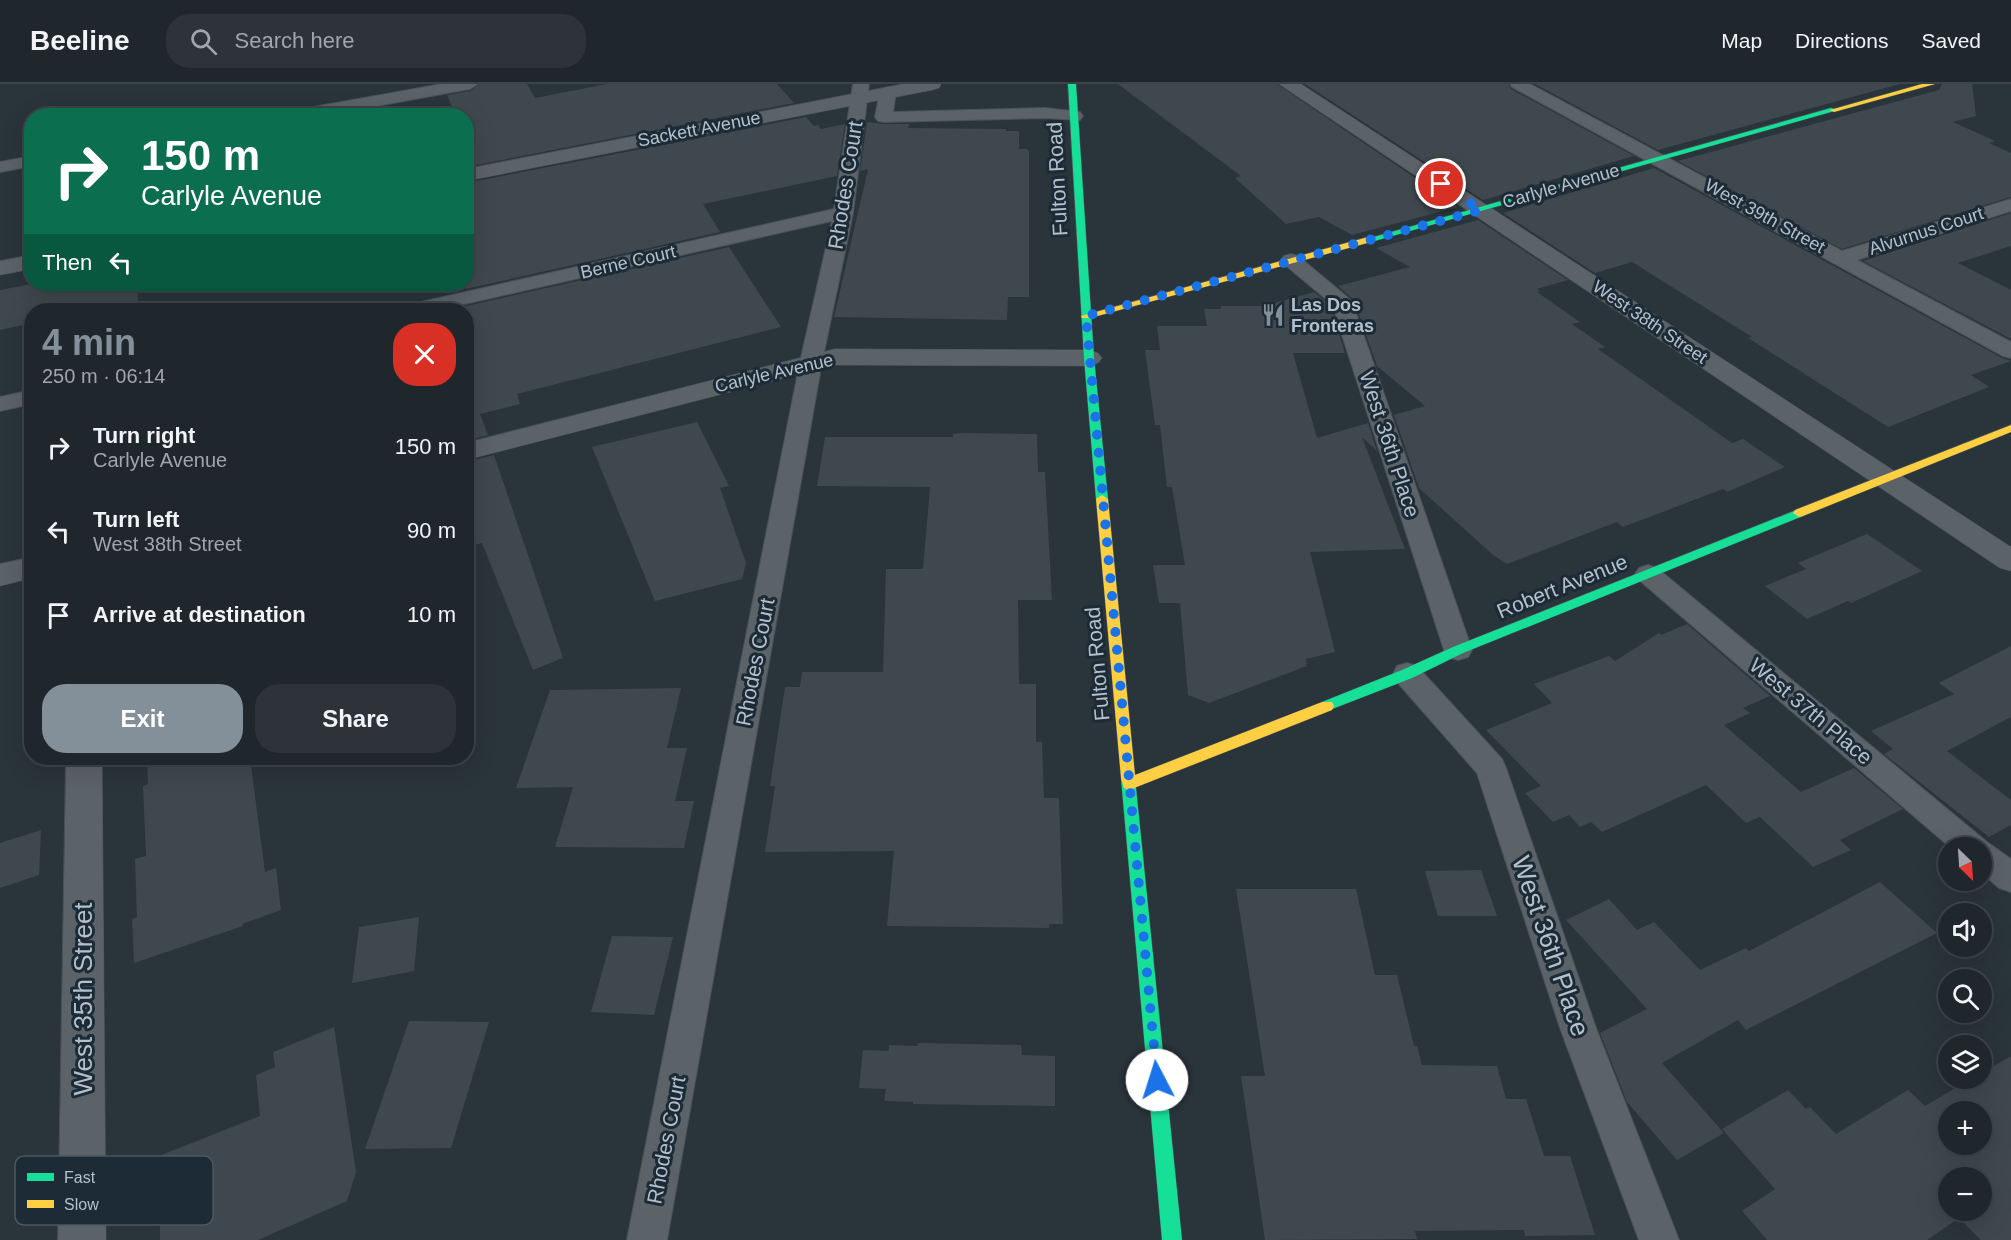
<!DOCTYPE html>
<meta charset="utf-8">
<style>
:root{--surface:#20272c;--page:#2d3338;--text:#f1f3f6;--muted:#a2a5a9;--line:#3d4448;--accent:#849099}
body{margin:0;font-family:Helvetica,sans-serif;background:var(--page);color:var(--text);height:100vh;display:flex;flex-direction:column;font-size:22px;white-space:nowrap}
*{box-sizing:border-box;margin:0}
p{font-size:20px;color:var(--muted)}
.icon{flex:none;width:33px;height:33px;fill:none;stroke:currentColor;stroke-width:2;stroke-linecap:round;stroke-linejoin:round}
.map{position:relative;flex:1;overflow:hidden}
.sheet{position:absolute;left:24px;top:219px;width:450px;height:462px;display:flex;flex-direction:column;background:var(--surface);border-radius:24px;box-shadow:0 6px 24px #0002,0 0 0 2px var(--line)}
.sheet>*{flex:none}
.banner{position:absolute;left:24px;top:24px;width:450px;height:183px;border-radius:24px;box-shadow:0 6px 24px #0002,0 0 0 2px var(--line);background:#0b6e4f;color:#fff;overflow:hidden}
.needle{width:39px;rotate:155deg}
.tools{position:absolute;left:1938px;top:753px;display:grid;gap:12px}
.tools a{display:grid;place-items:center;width:54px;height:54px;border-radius:50%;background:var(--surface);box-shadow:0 6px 24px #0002,0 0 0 2px var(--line);font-size:30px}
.pin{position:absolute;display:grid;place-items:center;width:51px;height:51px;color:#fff;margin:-26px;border:3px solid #fff;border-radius:50%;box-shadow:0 2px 6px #0007}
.me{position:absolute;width:66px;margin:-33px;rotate:355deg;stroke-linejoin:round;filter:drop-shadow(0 0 4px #0008)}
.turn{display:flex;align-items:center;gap:21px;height:126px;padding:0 18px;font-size:27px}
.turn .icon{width:78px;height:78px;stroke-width:2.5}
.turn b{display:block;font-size:42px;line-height:51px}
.then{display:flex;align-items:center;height:57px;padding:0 18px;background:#0003;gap:12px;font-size:22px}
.round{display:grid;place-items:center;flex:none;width:63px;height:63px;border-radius:24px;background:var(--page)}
.summary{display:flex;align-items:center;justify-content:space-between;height:102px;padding:0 18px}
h1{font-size:36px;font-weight:700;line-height:45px;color:var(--accent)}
.cta{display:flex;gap:12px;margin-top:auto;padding:12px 18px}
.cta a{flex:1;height:69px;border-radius:24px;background:var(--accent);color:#fff;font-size:24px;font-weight:700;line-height:69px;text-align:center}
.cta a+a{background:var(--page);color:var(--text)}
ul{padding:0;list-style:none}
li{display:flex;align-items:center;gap:18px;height:84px;padding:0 18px}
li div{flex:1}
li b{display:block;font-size:22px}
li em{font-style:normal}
header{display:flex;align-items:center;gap:36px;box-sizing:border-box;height:84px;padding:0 30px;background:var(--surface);border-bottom:2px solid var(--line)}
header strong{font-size:28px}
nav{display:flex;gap:33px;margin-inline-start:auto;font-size:21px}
.search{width:420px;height:54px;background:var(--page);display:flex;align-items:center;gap:15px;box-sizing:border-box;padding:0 21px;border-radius:24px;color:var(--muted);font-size:22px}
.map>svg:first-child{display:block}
.building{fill:#3f484e;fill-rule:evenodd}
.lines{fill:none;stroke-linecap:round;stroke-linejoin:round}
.lane-casing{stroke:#485157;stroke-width:2}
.street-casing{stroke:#485157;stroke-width:1}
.fast-casing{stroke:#485157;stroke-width:1}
.slow-casing{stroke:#485157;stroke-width:1}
.lane{fill:#5b6268;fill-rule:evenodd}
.street{fill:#5b6268;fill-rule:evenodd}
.fast{fill:#16e098;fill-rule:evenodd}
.slow{fill:#ffcf43;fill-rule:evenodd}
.route{stroke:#1a73e8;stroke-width:10;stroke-dasharray:0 18}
.labels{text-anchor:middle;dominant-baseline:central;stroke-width:6;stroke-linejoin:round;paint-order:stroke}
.far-street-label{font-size:18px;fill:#b4c1cc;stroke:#1c2b36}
.far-poi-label{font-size:18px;font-weight:bold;fill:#b4c1cc;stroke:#1c2b36;text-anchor:start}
.street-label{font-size:21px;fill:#b4c1cc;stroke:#1c2b36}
.near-street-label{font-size:26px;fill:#b4c1cc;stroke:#1c2b36}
.key{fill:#1c2b36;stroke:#4a5863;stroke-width:1.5}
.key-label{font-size:16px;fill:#b4c1cc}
</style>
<header>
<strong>Beeline</strong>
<div class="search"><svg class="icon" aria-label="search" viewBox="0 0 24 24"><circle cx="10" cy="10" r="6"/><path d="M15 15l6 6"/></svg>Search here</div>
<nav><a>Map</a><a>Directions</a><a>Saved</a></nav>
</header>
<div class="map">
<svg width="2011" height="1156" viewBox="0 0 2011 1156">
<rect width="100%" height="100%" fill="#2a343b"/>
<g class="building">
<polygon points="480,0 527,0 535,14 607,0 777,0 794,19 466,83 466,32 456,32 447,11 470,7"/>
<polygon points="1118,0 1277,0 1458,123 1352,151 1319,133 1286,140 1235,94 1241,92"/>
<polygon points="1305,0 1508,0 1511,5 1634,72 1483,116"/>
<polygon points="1535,0 1900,0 1658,66"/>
<polygon points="1942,0 1972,0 1976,32 1953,38 1995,57 1989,59 2011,69 2011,113 1842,165 1678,77 1939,6"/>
<polygon points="806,33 814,42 818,41 821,45 845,40 837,92 703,120 720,148 466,205 466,99"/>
<polygon points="867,38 884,40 909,40 908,44 1006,45 1006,47 1019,47 1019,65 1027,65 1029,68 1029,213 1008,213 1007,236 834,233 868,85 860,87"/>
<polygon points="1654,84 2002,274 2011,277 1971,291 1989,303 1888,343 1748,254 1752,253 1632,178 1595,189 1503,129"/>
<polygon points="2011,129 2011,162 1958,179 2011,206 2011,255 1863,177"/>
<polygon points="1478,136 1568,196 1537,205 1540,207 1537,208 1580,238 1572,240 1605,263 1598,265 1732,359 1743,355 1785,383 1727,408 1723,405 1623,443 1617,438 1507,480 1493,471 1419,404 1394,331 1425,322 1377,282 1354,216 1338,202 1410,183 1376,164"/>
<polygon points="729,163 781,243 517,310 520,320 480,330 488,351 466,357 466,222"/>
<polygon points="31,200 137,200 138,217 94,226 32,226 32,239 0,246 0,206"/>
<polygon points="1314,208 1330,221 1345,269 1293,269 1317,354 1368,339 1377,367 1362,353 1405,465 1310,468 1335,568 1306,575 1307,582 1209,619 1188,611 1180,519 1159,519 1153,481 1185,481 1172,403 1167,403 1160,341 1155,341 1145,266 1160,266 1157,242 1207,242 1204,225 1221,225 1221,222 1264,222"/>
<polygon points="697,338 729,402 720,404 746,479 742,495 655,517 592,363"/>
<polygon points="962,349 1037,350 1038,388 1045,388 1052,516 1018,516 1019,600 1036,600 1036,658 1042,658 1044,714 1059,714 1063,840 1049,840 1049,844 887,842 894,767 765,768 775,702 770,702 785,603 800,603 802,588 883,588 886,485 923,485 930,403 817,402 825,353 953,353 953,350"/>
<polygon points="494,371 563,574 533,586 482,459 474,461 466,437 466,378"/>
<polygon points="1867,450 1922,487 1851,519 1848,517 1807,535 1765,502 1806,485 1798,479"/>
<polygon points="1687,540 1770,612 1743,624 1750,629 1724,641 1801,708 1854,684 1903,725 1840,756 1851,766 1813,783 1760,733 1746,739 1706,701 1602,748 1591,738 1580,743 1569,731 1553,738 1525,709 1541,702 1486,646 1552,619 1534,600 1609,572 1615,577 1659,549 1661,551"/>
<polygon points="2011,562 2011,633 1947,667 2011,716 2011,741 1989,753 1884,670 1893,665 1871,647 1954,610 1939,599"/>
<polygon points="681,604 667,664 687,664 675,717 694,717 684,764 555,763 573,703 516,704 550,606"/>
<polygon points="147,674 250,674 265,788 276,784 281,826 242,840 243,842 134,879 132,835 137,833 135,775 146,772 143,702 148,700"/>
<polygon points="41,746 39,791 0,804 0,759"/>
<polygon points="1481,786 1497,832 1438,832 1425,787"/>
<polygon points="1880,798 1937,849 1746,946 1738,936 1662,979 1724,1049 1677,1076 1627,1018 1600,949 1647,925 1566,836 1609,815 1637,846 1654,838 1700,886 1746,864 1749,867"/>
<polygon points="1236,805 1356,805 1375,891 1397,891 1414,962 1417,962 1422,981 1497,982 1506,1015 1526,1015 1544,1072 1570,1072 1595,1151 1525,1152 1524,1146 1415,1147 1417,1155 1265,1156 1241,992 1265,992"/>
<polygon points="419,833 414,887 352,899 359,843"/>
<polygon points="612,852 673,853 654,931 591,928"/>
<polygon points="409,937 489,938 451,1064 365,1065"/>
<polygon points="334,943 356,1088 347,1117 258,1156 160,1156 159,1072 260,1032 256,991 275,983 273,968"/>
<polygon points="918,959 1021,961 1022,971 1055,972 1055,1022 913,1020 913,1018 884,1017 886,1005 859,1004 863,966 889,967 889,961 917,962"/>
<path d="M2011 972V1156H1981L1959 1134 1927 1156H1767L1742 1127 1775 1105 1722 1045 1788 1006 1806 1025 1810 1023 1836 1050 1908 1006 1925 1022 1972 994H1982V989ZM1948 1028H1982V1060H1948ZM1948 1094H1982V1126H1948Z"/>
</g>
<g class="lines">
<g class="lane-casing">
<g id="lane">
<polygon points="442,0 478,0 470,5 322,32 283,32 291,27"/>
<polygon points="853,0 869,0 853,129 822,278 667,1156 627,1156 800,278 832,137 438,226 401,226 405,222 412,220 834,125"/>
<polygon points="1510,0 1530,0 1842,167 2011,115 2011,127 1857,176 2011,258 2011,274 2003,272 1512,3"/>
<polygon points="888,3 896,8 893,28 1045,24 1080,28 1083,32 1080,36 1045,34 884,38 878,37 875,33 880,8"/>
<polygon points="32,72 32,82 0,88 0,78"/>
<polygon points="1291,170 1298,172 1352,217 1472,566 1468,573 1458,576 1448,573 1444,566 1332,220 1284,180 1281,176 1284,172"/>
<polygon points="32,306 32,320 0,327 0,313"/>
<polygon points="1648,481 1657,484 1987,758 2011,775 2011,808 1999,804 1982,789 1982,764 1951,764 1639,496 1635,490 1639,484"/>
<polygon points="1407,579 1417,582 1502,675 1506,684 1596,944 1679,1156 1639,1156 1560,944 1477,689 1397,598 1393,590 1397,582"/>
</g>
</g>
<g class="street-casing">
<g id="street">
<polygon points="903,0 941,0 939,4 932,6 466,97 466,85"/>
<polygon points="1279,0 1301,0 2011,463 2011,487 2000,484"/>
<polygon points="32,171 32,185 0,191 0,177"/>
<polygon points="835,265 1089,266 1098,269 1102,274 1098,279 1089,282 835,281 466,376 466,359"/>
<polygon points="32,473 32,494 0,502 0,480"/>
<polygon points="66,674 102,674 106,1156 58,1156"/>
</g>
</g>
<g class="fast-casing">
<g id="fast">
<polygon points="1068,0 1076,0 1094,274 1108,415 1102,419 1096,415 1084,274"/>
<polygon points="1831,24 1838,26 1371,158 1363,156"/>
<polygon points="1799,425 1805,429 1803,432 1463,569 1412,594 1327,627 1322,626 1320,622 1322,618 1402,586 1453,563"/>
<polygon points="1128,688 1133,690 1135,694 1182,1156 1162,1156 1121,694 1123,690"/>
</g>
</g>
<g class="slow-casing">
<g id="slow">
<polygon points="1922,0 1935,0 1834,28 1830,26"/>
<polygon points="1368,153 1373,156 1371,158 1090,234 1082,234 1081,232"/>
<polygon points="2011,341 2011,348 1803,432 1799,433 1793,429 1795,426"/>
<polygon points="1102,411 1108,415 1135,691 1322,618 1332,618 1334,622 1332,626 1134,704 1129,706 1124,704 1121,694 1096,415"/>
</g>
</g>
<use href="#lane" class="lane"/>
<use href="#street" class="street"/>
<use href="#fast" class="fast"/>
<use href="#slow" class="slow"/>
</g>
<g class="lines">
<polyline class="route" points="1157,996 1086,232 1481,126 1441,100"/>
</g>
<defs>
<g id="restaurant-bare" transform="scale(1.8)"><path d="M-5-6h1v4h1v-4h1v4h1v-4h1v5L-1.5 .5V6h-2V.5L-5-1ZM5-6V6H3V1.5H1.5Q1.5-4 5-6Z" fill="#849099" stroke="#1c2b36" stroke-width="2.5" paint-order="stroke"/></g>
</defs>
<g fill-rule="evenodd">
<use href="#restaurant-bare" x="1273" y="231"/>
</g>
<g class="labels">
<g class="far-street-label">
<text transform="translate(699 45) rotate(-11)">Sackett Avenue</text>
<text transform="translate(1561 102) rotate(-16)">Carlyle Avenue</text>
<text transform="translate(1765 132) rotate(29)">West 39th Street</text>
<text transform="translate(1926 147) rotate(-18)">Alvurnus Court</text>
<text transform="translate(628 178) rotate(-13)">Berne Court</text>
<text transform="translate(1650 238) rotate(34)">West 38th Street</text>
<text transform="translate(774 289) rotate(-13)">Carlyle Avenue</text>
</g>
<g class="far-poi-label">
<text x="1291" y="221">Las Dos<tspan x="1291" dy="21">Fronteras</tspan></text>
</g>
<g class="street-label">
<text transform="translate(1057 95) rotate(-93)">Fulton Road</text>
<text transform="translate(845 101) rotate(-81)">Rhodes Court</text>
<text transform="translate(1390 360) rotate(72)">West 36th Place</text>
<text transform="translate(1562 502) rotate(-22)">Robert Avenue</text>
<text transform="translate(755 578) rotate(-79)">Rhodes Court</text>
<text transform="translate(1097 580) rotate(-95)">Fulton Road</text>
<text transform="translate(1811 627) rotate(40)">West 37th Place</text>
<text transform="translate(666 1056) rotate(-79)">Rhodes Court</text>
</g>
<g class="near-street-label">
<text transform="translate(1551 862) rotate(71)">West 36th Place</text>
<text transform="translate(83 915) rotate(-90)">West 35th Street</text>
</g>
</g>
<rect x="15" y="1072" width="198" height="69" rx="9" class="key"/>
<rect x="27" y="1089" width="27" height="8" fill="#16e098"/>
<rect x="27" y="1116" width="27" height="8" fill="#ffcf43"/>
<g class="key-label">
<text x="64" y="1099">Fast</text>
<text x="64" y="1126">Slow</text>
</g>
</svg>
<div class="tools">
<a><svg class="needle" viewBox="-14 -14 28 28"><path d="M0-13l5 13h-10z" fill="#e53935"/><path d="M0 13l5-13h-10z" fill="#a2a5a9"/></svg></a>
<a><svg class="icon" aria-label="sound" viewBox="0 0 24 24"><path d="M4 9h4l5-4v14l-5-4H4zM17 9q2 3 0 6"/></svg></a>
<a><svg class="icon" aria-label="search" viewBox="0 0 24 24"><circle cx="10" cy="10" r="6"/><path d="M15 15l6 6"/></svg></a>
<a><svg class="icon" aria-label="layers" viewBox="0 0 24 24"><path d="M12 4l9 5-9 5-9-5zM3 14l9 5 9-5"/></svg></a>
<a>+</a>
<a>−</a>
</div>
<div class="pin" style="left:1441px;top:100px;background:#d93025"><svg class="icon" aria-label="arrive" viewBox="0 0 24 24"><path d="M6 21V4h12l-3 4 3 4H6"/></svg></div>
<svg class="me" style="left:1157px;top:996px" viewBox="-20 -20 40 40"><circle r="19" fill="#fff"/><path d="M0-13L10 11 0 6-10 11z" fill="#1a73e8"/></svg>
<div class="banner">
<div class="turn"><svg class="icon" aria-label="right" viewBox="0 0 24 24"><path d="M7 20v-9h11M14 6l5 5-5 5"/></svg><div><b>150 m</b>Carlyle Avenue</div></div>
<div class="then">Then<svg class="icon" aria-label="left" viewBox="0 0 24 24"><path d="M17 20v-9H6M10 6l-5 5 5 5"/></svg></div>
</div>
<section class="sheet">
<div class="summary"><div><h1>4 min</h1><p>250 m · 06:14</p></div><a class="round" style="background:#d93025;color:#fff"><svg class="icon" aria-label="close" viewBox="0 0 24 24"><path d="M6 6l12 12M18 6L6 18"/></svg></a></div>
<ul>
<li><svg class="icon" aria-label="right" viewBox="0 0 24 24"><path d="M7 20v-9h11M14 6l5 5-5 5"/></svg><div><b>Turn right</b><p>Carlyle Avenue</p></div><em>150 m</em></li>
<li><svg class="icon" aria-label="left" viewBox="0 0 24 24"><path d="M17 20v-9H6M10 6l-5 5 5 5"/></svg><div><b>Turn left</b><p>West 38th Street</p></div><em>90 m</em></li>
<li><svg class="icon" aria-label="arrive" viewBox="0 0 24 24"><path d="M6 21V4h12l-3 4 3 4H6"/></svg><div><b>Arrive at destination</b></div><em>10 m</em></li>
</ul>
<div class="cta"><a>Exit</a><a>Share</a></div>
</section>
</div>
